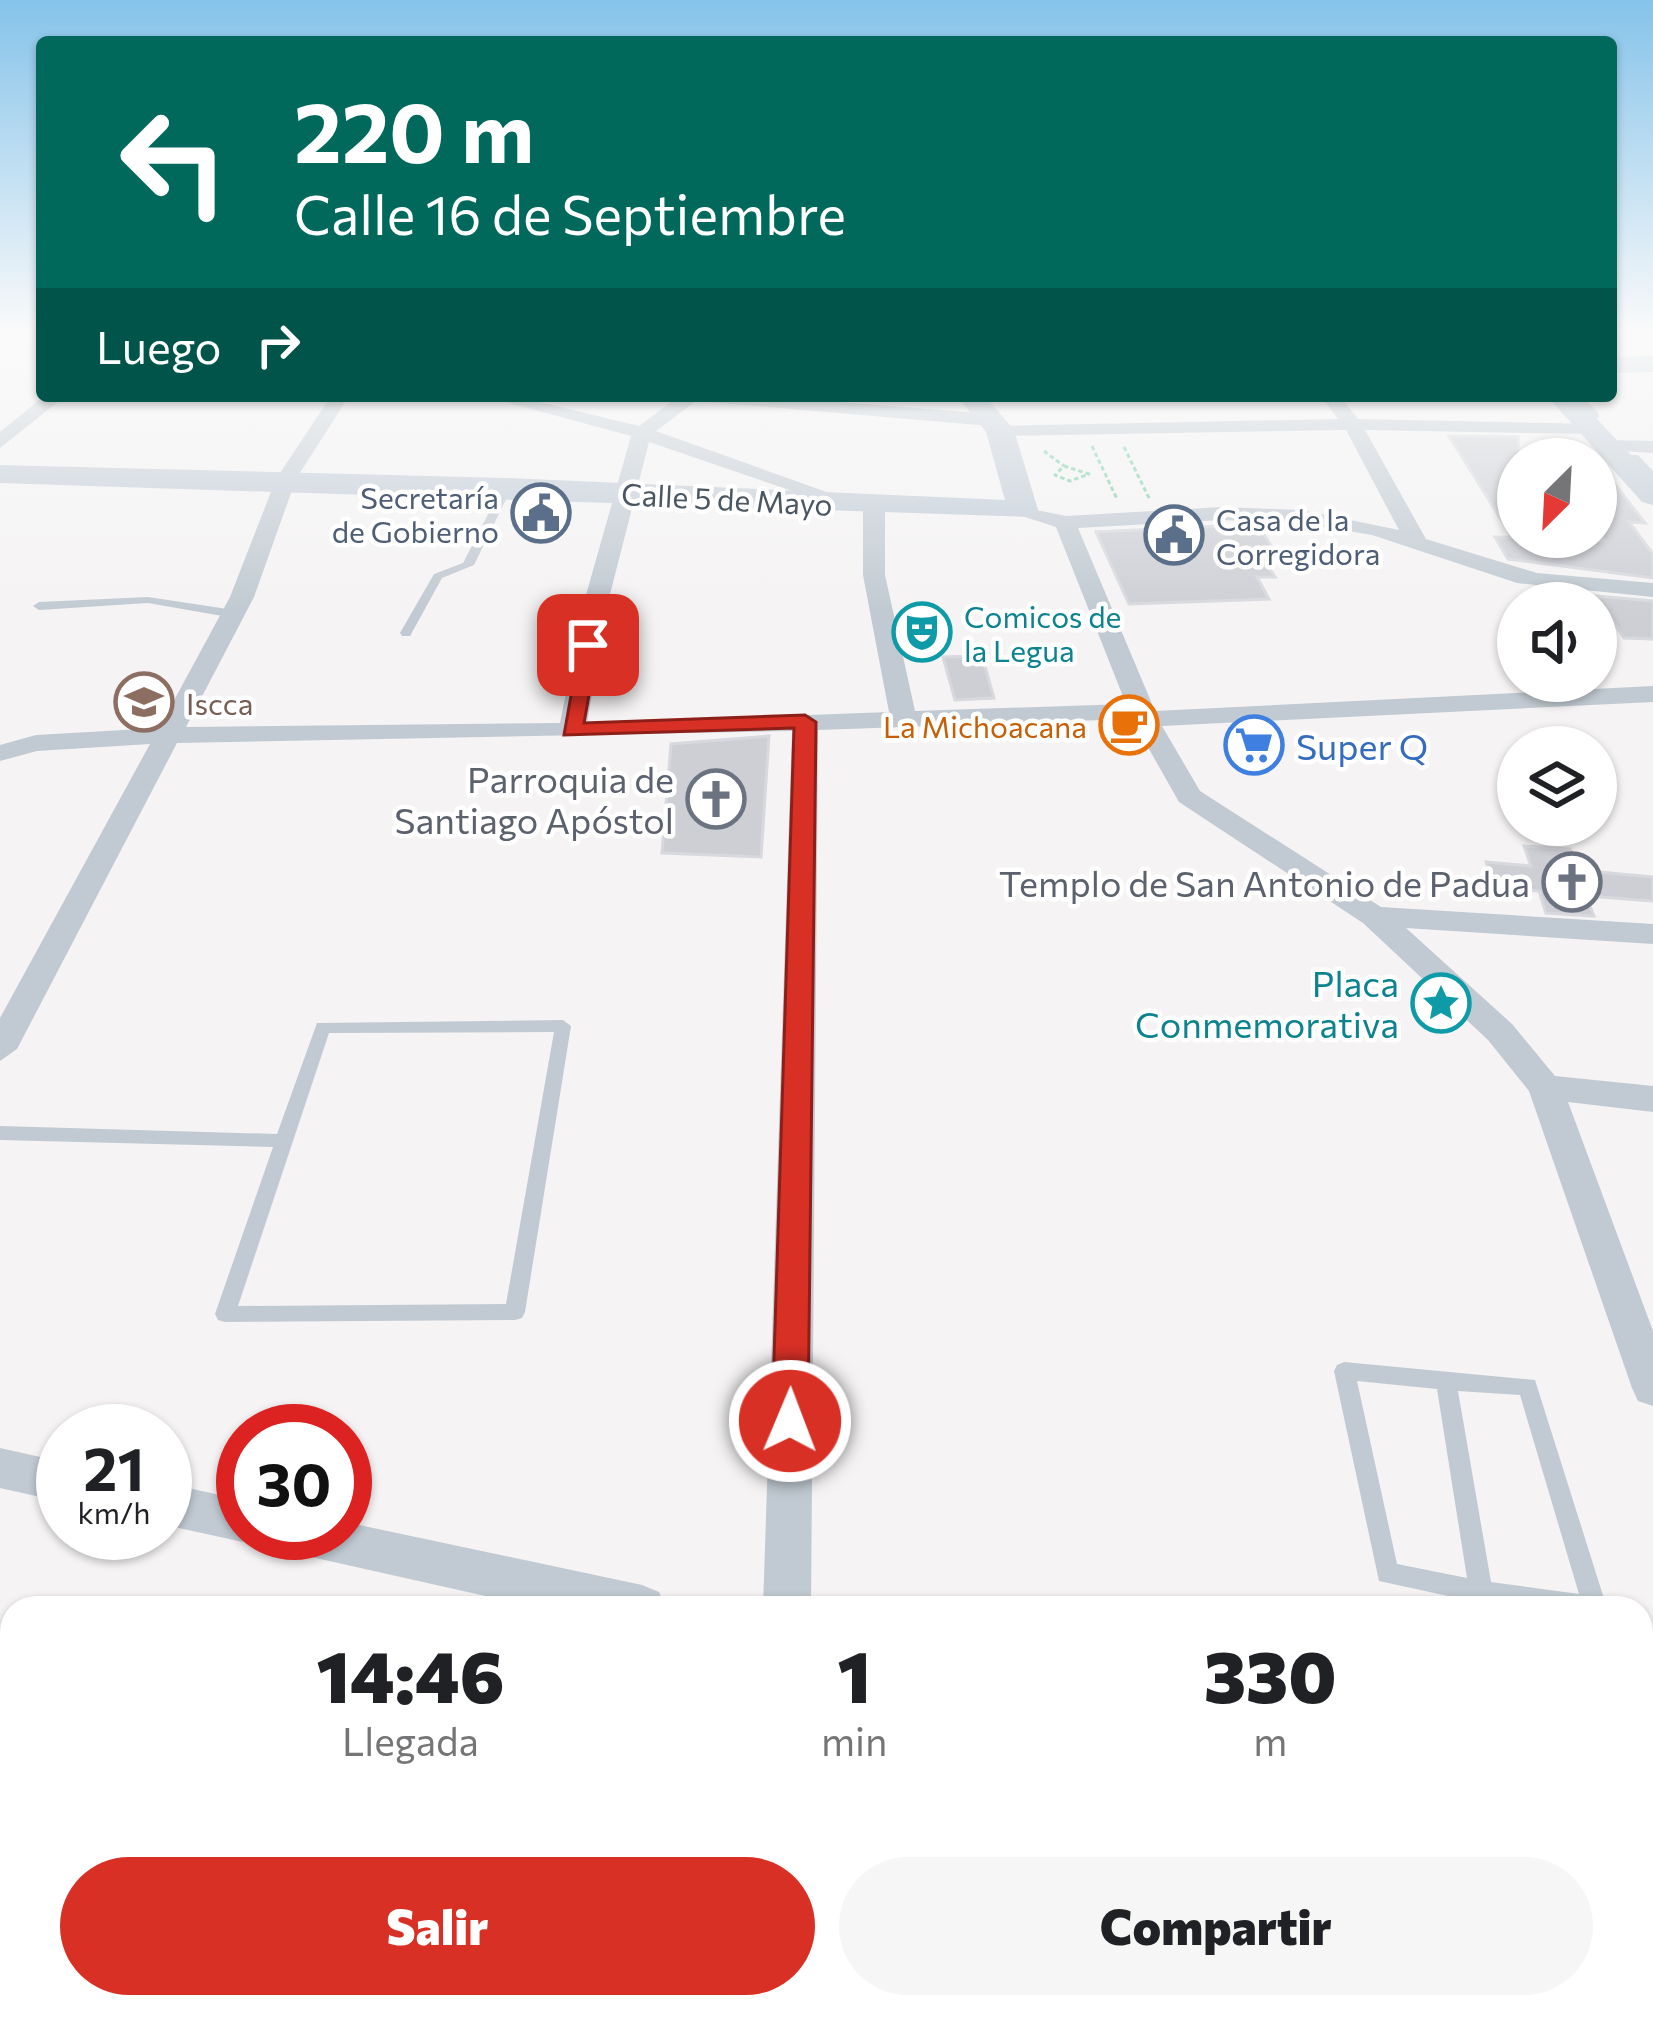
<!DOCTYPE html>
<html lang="es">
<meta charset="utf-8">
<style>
:root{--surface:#fff;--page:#f6f6f6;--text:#202124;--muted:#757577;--accent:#d93025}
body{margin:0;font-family:Commissioner,sans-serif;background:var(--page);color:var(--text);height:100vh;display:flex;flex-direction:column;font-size:45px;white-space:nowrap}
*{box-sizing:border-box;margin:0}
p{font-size:39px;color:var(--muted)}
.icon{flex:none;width:66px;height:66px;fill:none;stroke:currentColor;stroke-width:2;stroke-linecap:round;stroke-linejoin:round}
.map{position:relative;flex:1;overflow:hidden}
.drawer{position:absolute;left:0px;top:1596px;width:1653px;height:423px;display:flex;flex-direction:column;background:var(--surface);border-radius:36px 36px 0 0;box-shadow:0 3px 9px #0004}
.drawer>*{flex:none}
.banner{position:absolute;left:36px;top:36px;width:1581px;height:366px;border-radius:12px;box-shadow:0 3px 9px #0004;background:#00695c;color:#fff;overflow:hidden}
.needle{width:78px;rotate:204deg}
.tools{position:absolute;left:1497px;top:438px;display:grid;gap:24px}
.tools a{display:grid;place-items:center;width:120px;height:120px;border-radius:50%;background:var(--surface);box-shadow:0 3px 9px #0004;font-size:60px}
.speed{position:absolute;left:36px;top:1404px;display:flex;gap:24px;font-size:60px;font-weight:700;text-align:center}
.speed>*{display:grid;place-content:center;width:156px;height:156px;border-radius:50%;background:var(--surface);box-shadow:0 3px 9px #0004;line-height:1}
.speed small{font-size:30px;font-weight:400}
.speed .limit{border:18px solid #d22;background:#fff;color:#111}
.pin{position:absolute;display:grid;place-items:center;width:102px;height:102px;color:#fff;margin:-51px;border-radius:24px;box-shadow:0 6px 18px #0006}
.me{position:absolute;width:132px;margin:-66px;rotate:1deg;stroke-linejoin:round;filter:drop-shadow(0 0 9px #0008)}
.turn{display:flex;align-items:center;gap:42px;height:252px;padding:0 60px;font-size:54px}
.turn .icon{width:156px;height:156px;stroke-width:2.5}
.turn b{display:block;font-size:84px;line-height:102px}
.then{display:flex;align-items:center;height:114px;padding:0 60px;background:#0003;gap:24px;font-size:45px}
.eta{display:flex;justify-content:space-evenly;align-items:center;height:204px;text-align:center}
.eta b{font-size:72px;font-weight:800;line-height:84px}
.cta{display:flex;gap:24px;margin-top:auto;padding:24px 60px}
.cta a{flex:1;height:138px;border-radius:72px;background:var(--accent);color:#fff;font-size:48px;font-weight:800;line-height:138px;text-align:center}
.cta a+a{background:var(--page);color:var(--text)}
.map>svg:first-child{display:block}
.building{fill:#cdcfd5;stroke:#d7d9de;stroke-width:3}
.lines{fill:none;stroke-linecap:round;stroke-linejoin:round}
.path{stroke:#7ad0a6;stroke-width:3;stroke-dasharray:4.5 3;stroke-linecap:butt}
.lane{fill:#c1cad2;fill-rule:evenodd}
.street{fill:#c1cad2;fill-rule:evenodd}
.secondary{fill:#c1cbd6;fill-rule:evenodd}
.route{fill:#d93025;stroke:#8d1f18;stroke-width:3}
.labels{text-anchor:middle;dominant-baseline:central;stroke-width:9;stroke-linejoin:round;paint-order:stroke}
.far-service-label{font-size:30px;fill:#4e5e75;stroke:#fff;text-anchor:end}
.far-street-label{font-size:30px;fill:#4a5661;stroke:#fff}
.far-culture-label{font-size:30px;fill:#0d838f;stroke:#fff;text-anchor:start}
.far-education-label{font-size:30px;fill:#785e54;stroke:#fff;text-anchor:start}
.far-food-label{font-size:30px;fill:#c56008;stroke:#fff;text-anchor:end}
.shop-label{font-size:36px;fill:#366cbe;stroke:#fff;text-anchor:start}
.worship-label{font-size:36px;fill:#5b616d;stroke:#fff;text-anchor:end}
.culture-label{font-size:36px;fill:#0d838f;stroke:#fff;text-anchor:end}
</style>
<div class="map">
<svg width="1653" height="2017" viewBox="0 0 1653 2017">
<rect width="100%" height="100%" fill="#f5f3f3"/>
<g class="building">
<polygon points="1449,436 1518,437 1518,537 1604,541 1596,529 1596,460 1645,523 1629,522 1653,554 1653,578 1508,559 1495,537 1512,537"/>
<polygon points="1240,525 1260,528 1276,554 1260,554 1275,577 1257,577 1269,599 1129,604 1096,532"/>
<polygon points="1596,596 1653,601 1653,639 1624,638"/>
<polygon points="982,656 994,698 955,700 943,657"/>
<polygon points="769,736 761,857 662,853 671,744"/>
<polygon points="1524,846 1570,849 1578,870 1653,877 1653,901 1586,896 1594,916 1546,913 1539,891 1493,887 1486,862 1531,866"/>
</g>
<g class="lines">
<g class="path">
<polyline points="1092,446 1117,499"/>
<polyline points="1124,447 1150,500"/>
<polyline points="1044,451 1064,466"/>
<polygon points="1064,466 1089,474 1070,481 1055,475"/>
</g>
<g class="lane">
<polygon points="1573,396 1583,396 1599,414 1599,418 1593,418"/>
<polygon points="1630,455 1638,455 1653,471 1653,480 1630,459"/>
<polygon points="503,485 512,487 474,565 442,578 410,636 402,636 400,633 434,574 463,563"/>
<polygon points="148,597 234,610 240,614 234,618 148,603 39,610 33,606 39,602"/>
<path d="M563 1020 571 1026 525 1312 522 1318 515 1320 225 1322 218 1320 215 1314 273 1147 0 1140V1126L277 1134 317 1023ZM554 1032 506 1304 238 1306 329 1033Z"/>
<path d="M1344 1362 1535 1380 1607 1608H1514L1495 1605 1496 1608H1472L1471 1601 1379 1581 1334 1371 1337 1365ZM1357 1381 1437 1389 1467 1578 1397 1564ZM1458 1391 1520 1395 1579 1594 1491 1582Z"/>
</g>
<g class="street">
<polygon points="331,396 349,396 296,479 254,597 186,727 560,723 584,602 631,436 483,396 515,396 639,426 679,396 767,396 990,414 1000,420 990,426 696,401 656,431 863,505 845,509 649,442 608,602 587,723 889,712 863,575 863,506 874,500 885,506 885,575 915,711 1126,704 1056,527 1016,514 1016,506 1066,516 1222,507 1301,510 1399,530 1346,430 1000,436 993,434 993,426 1338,419 1321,396 1340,396 1358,419 1596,424 1596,432 1589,434 1365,430 1426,539 1537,573 1653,583 1653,597 1517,583 1372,535 1301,523 1222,520 1078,528 1155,711 1653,686 1653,702 1162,726 1200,791 1381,907 1653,924 1653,944 1406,928 1512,1024 1555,1076 1653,1086 1653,1112 1568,1102 1653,1331 1653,1406 1638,1401 1632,1388 1529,1091 1488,1040 1363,923 1179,802 1132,719 818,730 811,1608 763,1608 792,731 177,743 17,1049 0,1061 0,1018 150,744 37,751 0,761 0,745 36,735 159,728 230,597 276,479"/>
<polygon points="43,397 59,401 0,448 0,432"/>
<polygon points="1610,440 1653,441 1653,453 1603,450 1603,442"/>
<polygon points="0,1448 63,1462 63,1502 0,1488"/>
<polygon points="165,1483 243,1500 243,1533 259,1536 243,1542 165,1525"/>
<polygon points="345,1522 642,1585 659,1592 666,1608 539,1608 298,1554 282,1548 275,1533 345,1533"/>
<polygon points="1641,1808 1653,1811 1653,1863 1641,1860"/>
<polygon points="661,2007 717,2007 714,2017 658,2017"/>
<rect x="1305" y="2007" width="56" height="10"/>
</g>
<g class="secondary">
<polygon points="1653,356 1653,372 1611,373 1611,357"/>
<polygon points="957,396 985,396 1014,430 1038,510 1034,517 0,483 0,465 507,478 1005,500 986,432"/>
<polygon points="1547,396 1575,396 1653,478 1653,505 1642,502"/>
</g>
</g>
<linearGradient id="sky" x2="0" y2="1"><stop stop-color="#85c3ea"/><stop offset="0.54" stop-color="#fafafa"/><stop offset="1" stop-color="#fafafa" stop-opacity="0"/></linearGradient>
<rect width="1653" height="613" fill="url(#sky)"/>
<polygon class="route" points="581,640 598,645 584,723 805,715 816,722 808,1421 802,1432 790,1437 777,1432 772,1421 794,728 564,735"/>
<defs>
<g id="civic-ring" transform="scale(3)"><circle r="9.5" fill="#fff" stroke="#5c6f8a" stroke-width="1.5"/><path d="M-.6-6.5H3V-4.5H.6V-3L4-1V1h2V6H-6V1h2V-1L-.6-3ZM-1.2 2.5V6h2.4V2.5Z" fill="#5c6f8a"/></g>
<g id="theatre-ring" transform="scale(3)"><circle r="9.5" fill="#fff" stroke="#0f9aa8" stroke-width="1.5"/><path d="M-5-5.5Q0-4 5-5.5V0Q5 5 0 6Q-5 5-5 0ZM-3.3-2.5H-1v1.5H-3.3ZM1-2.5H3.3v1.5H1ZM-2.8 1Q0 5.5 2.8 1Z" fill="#0f9aa8"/></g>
<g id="university-ring" transform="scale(3)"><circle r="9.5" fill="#fff" stroke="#8d6e63" stroke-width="1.5"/><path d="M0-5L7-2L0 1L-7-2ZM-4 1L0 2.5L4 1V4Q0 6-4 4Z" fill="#8d6e63"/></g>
<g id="cafe-ring" transform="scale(3)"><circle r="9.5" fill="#fff" stroke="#e8710a" stroke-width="1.5"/><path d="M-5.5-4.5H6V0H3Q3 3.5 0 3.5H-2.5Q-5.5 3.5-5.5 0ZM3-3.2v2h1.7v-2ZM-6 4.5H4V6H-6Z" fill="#e8710a"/></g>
<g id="supermarket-ring" transform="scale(3)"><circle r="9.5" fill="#fff" stroke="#3f7fe0" stroke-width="1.5"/><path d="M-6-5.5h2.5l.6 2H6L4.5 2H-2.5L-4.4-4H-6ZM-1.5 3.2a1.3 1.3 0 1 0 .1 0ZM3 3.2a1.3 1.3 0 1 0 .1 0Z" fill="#3f7fe0"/></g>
<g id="church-ring" transform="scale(3)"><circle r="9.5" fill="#fff" stroke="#6b7280" stroke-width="1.5"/><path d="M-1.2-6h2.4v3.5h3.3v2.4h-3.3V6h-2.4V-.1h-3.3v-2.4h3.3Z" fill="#6b7280"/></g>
<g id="sight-ring" transform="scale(3)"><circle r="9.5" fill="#fff" stroke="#0f9aa8" stroke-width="1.5"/><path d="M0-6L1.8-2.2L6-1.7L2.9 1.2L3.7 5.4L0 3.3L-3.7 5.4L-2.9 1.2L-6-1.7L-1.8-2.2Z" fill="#0f9aa8"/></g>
</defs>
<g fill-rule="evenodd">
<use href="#civic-ring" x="541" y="513"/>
<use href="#civic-ring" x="1174" y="535"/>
<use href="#theatre-ring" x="922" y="632"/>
<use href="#university-ring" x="144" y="702"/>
<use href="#cafe-ring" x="1129" y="725"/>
<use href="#supermarket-ring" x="1254" y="745"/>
<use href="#church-ring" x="716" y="799"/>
<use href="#church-ring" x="1572" y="882"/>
<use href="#sight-ring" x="1441" y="1003"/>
</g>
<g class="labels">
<g class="far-service-label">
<text x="499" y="496">Secretaría<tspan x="499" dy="34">de Gobierno</tspan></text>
<text x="1216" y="518" text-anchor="start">Casa de la<tspan x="1216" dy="34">Corregidora</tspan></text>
</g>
<g class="far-street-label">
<text transform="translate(727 498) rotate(3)">Calle 5 de Mayo</text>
</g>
<g class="far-culture-label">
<text x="964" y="615">Comicos de<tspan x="964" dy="34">la Legua</tspan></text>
</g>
<g class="far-education-label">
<text x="186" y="702">Iscca</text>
</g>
<g class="far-food-label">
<text x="1087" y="725">La Michoacana</text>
</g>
<g class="shop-label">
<text x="1296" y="745">Super Q</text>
</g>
<g class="worship-label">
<text x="674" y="778">Parroquia de<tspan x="674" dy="41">Santiago Apóstol</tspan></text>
<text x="1530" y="882">Templo de San Antonio de Padua</text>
</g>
<g class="culture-label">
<text x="1399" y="982">Placa<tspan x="1399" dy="41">Conmemorativa</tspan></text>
</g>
</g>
</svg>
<div class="tools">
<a><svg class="needle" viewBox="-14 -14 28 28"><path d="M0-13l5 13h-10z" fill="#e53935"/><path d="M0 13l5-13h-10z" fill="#757577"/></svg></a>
<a><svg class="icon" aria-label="sound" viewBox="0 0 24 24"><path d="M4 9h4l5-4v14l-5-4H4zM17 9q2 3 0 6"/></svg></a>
<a><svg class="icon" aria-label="layers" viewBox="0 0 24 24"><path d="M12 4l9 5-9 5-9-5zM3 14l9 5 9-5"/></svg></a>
</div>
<div class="speed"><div>21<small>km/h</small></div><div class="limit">30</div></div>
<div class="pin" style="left:588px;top:645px;background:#d93025"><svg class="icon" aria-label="arrive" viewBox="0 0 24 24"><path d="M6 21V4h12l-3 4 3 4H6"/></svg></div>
<svg class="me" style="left:790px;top:1421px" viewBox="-20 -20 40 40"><circle r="17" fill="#d93025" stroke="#fff" stroke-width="3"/><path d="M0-11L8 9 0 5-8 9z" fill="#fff"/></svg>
<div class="banner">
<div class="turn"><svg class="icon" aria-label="left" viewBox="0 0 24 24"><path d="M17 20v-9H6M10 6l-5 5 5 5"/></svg><div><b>220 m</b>Calle 16 de Septiembre</div></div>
<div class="then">Luego<svg class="icon" aria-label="right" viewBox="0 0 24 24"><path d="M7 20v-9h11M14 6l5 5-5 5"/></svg></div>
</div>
<section class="drawer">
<div class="eta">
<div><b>14:46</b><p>Llegada</p></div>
<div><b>1</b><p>min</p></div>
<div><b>330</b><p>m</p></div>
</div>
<div class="cta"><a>Salir</a><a>Compartir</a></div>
</section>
</div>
